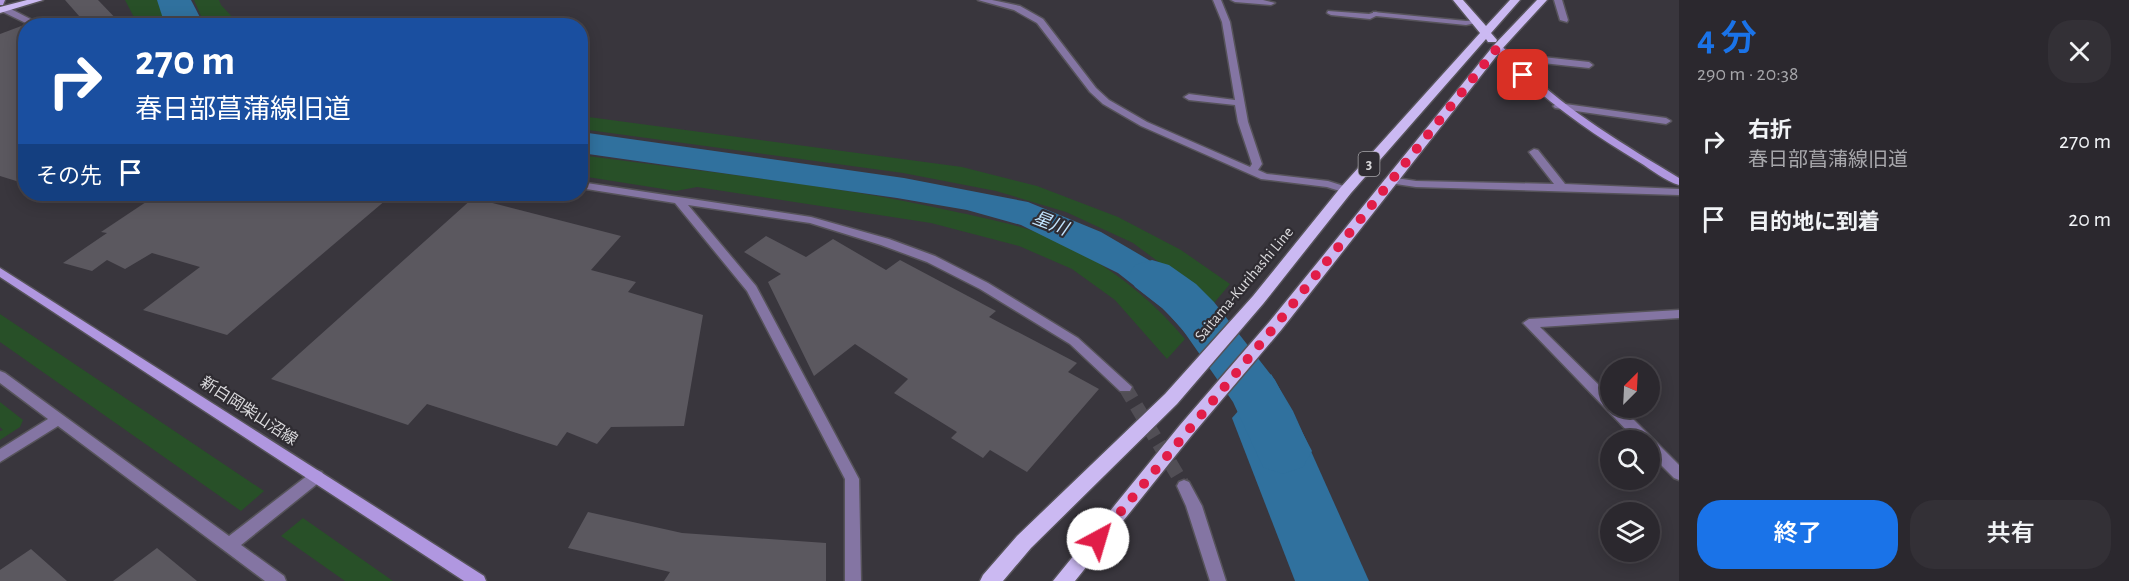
<!DOCTYPE html>
<html lang="ja">
<meta charset="utf-8">
<style>
:root{--surface:#2b282e;--page:#333036;--text:#f1f3f6;--muted:#a6a6aa;--line:#47444a;--accent:#1a73e8}
body{margin:0;font-family:"Alegreya Sans","Noto Sans JP",sans-serif;background:var(--page);color:var(--text);height:100vh;display:flex;flex-direction:column;font-size:22px;white-space:nowrap}
*{box-sizing:border-box;margin:0}
p{font-size:20px;color:var(--muted)}
.icon{flex:none;width:33px;height:33px;fill:none;stroke:currentColor;stroke-width:2;stroke-linecap:round;stroke-linejoin:round}
.map{position:relative;flex:1;overflow:hidden}
.panel{display:flex;flex-direction:column;background:var(--surface);width:450px}
.panel>*{flex:none}
.hud{position:absolute;left:18px;top:18px;width:570px;height:183px;border-radius:24px;box-shadow:0 3px 15px #0003,0 0 0 2px var(--line);background:#1a4fa0;color:#fff;overflow:hidden}
.needle{width:39px;rotate:24deg}
.controls{position:absolute;left:1600px;top:358px;display:grid;gap:12px}
.controls a{display:grid;place-items:center;width:60px;height:60px;border-radius:50%;background:var(--surface);box-shadow:0 3px 15px #0003,0 0 0 2px var(--line);font-size:30px}
.pin{position:absolute;display:grid;place-items:center;width:51px;height:51px;color:#fff;margin:-26px;border-radius:12px;box-shadow:0 3px 9px #0006}
.me{position:absolute;width:66px;margin:-33px;rotate:39deg;stroke-linejoin:round;filter:drop-shadow(0 0 4px #0008)}
.turn{display:flex;align-items:center;gap:21px;height:126px;padding:0 18px;font-size:27px}
.turn .icon{width:78px;height:78px;stroke-width:2.5}
.turn b{display:block;font-size:42px;line-height:51px}
.then{display:flex;align-items:center;height:57px;padding:0 18px;background:#0003;gap:12px;font-size:22px}
.round{display:grid;place-items:center;flex:none;width:63px;height:63px;border-radius:24px;background:var(--page)}
.head{display:flex;align-items:center;justify-content:space-between;height:102px;padding:0 18px}
h1{font-size:36px;font-weight:600;line-height:45px;color:var(--accent)}
.cta{display:flex;gap:12px;margin-top:auto;padding:12px 18px}
.cta a{flex:1;height:69px;border-radius:24px;background:var(--accent);color:#fff;font-size:24px;font-weight:600;line-height:69px;text-align:center}
.cta a+a{background:var(--page);color:var(--text)}
ul{padding:0;list-style:none}
li{display:flex;align-items:center;gap:18px;height:78px;padding:0 18px}
li div{flex:1}
li b{display:block;font-size:22px}
li em{font-style:normal}
main{display:flex;flex:1;min-height:0}
.map>svg:first-child{display:block}
.green{fill:#285028}
.water{fill:#30719e}
.lines{fill:none;stroke-linecap:round;stroke-linejoin:round}
.river{fill:#30719e;fill-rule:evenodd}
.building{fill:#5b585f}
.street-tunnel{stroke:#514e55;stroke-width:14;stroke-dasharray:14 8;stroke-linecap:butt}
.lane-casing{stroke:#56535a;stroke-width:3}
.street-casing{stroke:#56535a;stroke-width:3}
.secondary-casing{stroke:#56535a;stroke-width:3}
.primary-casing{stroke:#56535a;stroke-width:3}
.lane{fill:#8475a3;fill-rule:evenodd}
.street{fill:#8475a3;fill-rule:evenodd}
.secondary{fill:#b097e0;fill-rule:evenodd}
.primary{fill:#cbb9f2;fill-rule:evenodd}
.route{stroke:#e11d48;stroke-width:10;stroke-dasharray:0 18}
.labels{text-anchor:middle;dominant-baseline:central;stroke-width:4.5;stroke-linejoin:round;paint-order:stroke}
.shield{fill:#2f2c32;stroke:#a7a5a9;stroke-width:1.5}
.shield-label{font-size:15px;font-weight:bold;fill:#dad9dc}
.street-label{font-size:16px;fill:#dad9dc;stroke:#2f2c32}
.water-label{font-size:18px;font-style:italic;fill:#c2e4fe;stroke:#2f2c32}
</style>
<main>
<div class="map">
<svg width="1679" height="581" viewBox="0 0 1679 581">
<rect width="100%" height="100%" fill="#39363d"/>
<g class="green">
<polygon points="125,0 159,0 168,25 138,25"/>
<polygon points="194,0 219,0 221,5 240,25 205,25"/>
<polygon points="581,116 962,167 1037,186 1118,217 1181,250 1230,284 1214,303 1133,243 1066,212 996,191 903,173 581,129"/>
<path d="M580 155C704 172 830 184 952 211 989 219 1036 228 1069 246 1114 269 1153 301 1185 339L1167 359 1115 300 1072 269 1019 246 931 223 697 187 676 191 581 176Z"/>
<polygon points="0,314 264,491 241,511 0,342"/>
<polygon points="0,402 23,420 20,427 0,440 0,431 3,430 0,427"/>
<polygon points="303,518 393,581 345,581 281,536"/>
</g>
<g class="water">
<polygon points="157,0 191,0 204,25 165,25"/>
<polygon points="581,132 904,178 1028,202 1101,232 1154,263 1210,307 1186,334 1164,309 1118,273 1021,225 967,210 897,198 581,153"/>
<polygon points="1271,374 1293,411 1369,581 1295,581 1232,418"/>
</g>
<g class="lines">
<polygon class="river" points="1152,260 1169,265 1196,284 1214,302 1275,380 1312,451 1303,467 1283,474 1263,467 1233,402 1180,326 1162,308 1135,287 1128,276 1135,265"/>
</g>
<g class="building">
<polygon points="65,0 98,0 122,25 87,25"/>
<polygon points="24,25 26,25 26,184 0,176 0,34"/>
<polygon points="158,194 393,194 227,335 143,310 200,267 152,253 125,269 107,260 92,271 63,263 107,233 101,232"/>
<polygon points="473,198 621,236 591,270 636,282 628,292 703,315 684,426 611,427 597,444 567,432 557,446 427,404 408,425 271,379"/>
<polygon points="766,236 806,257 833,239 886,270 900,260 996,311 989,317 1077,363 1068,372 1099,389 1027,472 990,450 983,458 951,438 957,432 894,393 908,379 855,344 814,376 768,282 781,274 744,252"/>
<polygon points="588,512 682,533 826,543 826,581 664,581 670,572 568,548"/>
<polygon points="157,548 197,581 113,581"/>
<polygon points="31,549 67,581 0,581 0,570"/>
</g>
<g class="lines">
<polyline class="street-tunnel" points="1125,387 1184,486"/>
<g class="lane-casing">
<g id="lane">
<polygon points="978,0 992,0 1020,6 1043,19 1096,88 1109,100 1147,122 1250,167 1252,164 1238,122 1235,105 1189,100 1184,97 1189,94 1235,100 1222,22 1213,0 1221,0 1230,22 1248,122 1262,164 1258,170 1267,174 1328,181 1350,188 1351,190 1346,193 1327,187 1261,179 1141,126 1103,104 1090,92 1037,23 1014,10"/>
<polygon points="1231,0 1263,0 1275,3 1271,5 1235,2"/>
<polygon points="1554,0 1562,0 1568,20 1567,22 1560,20"/>
<polygon points="1328,11 1369,14 1376,12 1380,14 1370,19 1331,15 1327,13"/>
<polygon points="1523,55 1589,62 1593,65 1589,68 1523,61 1509,62 1505,59 1509,56"/>
<polygon points="1558,103 1666,118 1671,121 1666,124 1555,108 1553,106"/>
<polygon points="1534,149 1538,150 1565,184 1679,189 1679,195 1416,187 1389,183 1384,180 1389,177 1416,181 1554,184 1529,152"/>
<polygon points="0,371 5,373 229,536 312,472 317,470 322,472 324,476 322,480 241,545 284,576 286,581 265,581 58,426 0,462 0,449 48,419 0,383"/>
</g>
</g>
<g class="street-casing">
<g id="street">
<polygon points="1,7 7,7 44,26 32,26 1,11"/>
<polygon points="1373,12 1466,21 1477,20 1481,22 1466,25 1376,16 1373,16"/>
<polygon points="580,182 811,217 889,239 935,256 988,283 1078,338 1132,387 1130,391 1120,391 1070,344 980,289 927,262 881,245 810,223 688,205 756,286 859,479 861,581 845,581 845,479 747,291 675,203 580,188"/>
<polygon points="1679,310 1679,318 1540,327 1611,397 1611,408 1622,408 1679,465 1679,480 1674,478 1650,454 1650,441 1637,441 1523,323 1529,319"/>
<polygon points="1184,480 1189,482 1202,506 1226,581 1210,581 1186,506 1177,486 1179,482"/>
</g>
</g>
<g class="secondary-casing">
<g id="secondary">
<polygon points="0,0 5,0 3,5 0,5"/>
<path d="M1495 45H1501C1552 102 1615 139 1679 178V185C1665 181 1652 170 1639 162 1586 130 1537 96 1495 49Z"/>
<polygon points="0,268 484,576 486,581 464,581 0,277"/>
</g>
</g>
<g class="primary-casing">
<g id="primary">
<polygon points="27,0 43,0 0,13 0,7"/>
<polygon points="1453,0 1463,0 1486,26 1510,0 1520,0 1491,33 1497,40 1496,42 1488,42 1486,39 1351,193 1263,304 1177,404 1031,548 1003,581 980,581 983,575 1017,536 1165,394 1253,296 1341,187 1480,33"/>
<polygon points="1537,0 1547,0 1502,49 1282,329 1192,435 1075,581 1053,581 1180,425 1270,321 1494,45"/>
</g>
</g>
<use href="#lane" class="lane"/>
<use href="#street" class="street"/>
<use href="#secondary" class="secondary"/>
<use href="#primary" class="primary"/>
</g>
<g class="lines">
<polyline class="route" points="1098,539 1276,325 1498,47 1523,75"/>
</g>
<g class="labels">
<rect class="shield" x="1358.5" y="152" width="21" height="24" rx="4.5"/>
<g class="shield-label">
<text x="1369" y="164">3</text>
</g>
<g class="street-label">
<text transform="translate(1244 284) rotate(-50)">Saitama-Kurihashi Line</text>
<text transform="translate(249 411) rotate(33)">新白岡柴山沼線</text>
</g>
<g class="water-label">
<text transform="translate(1050 224) rotate(21)">星川</text>
</g>
</g>
</svg>
<div class="controls">
<a><svg class="needle" viewBox="-14 -14 28 28"><path d="M0-13l5 13h-10z" fill="#e53935"/><path d="M0 13l5-13h-10z" fill="#a6a6aa"/></svg></a>
<a><svg class="icon" aria-label="search" viewBox="0 0 24 24"><circle cx="10" cy="10" r="6"/><path d="M15 15l6 6"/></svg></a>
<a><svg class="icon" aria-label="layers" viewBox="0 0 24 24"><path d="M12 4l9 5-9 5-9-5zM3 14l9 5 9-5"/></svg></a>
</div>
<div class="pin" style="left:1523px;top:75px;background:#d93025"><svg class="icon" aria-label="arrive" viewBox="0 0 24 24"><path d="M6 21V4h12l-3 4 3 4H6"/></svg></div>
<svg class="me" style="left:1098px;top:539px" viewBox="-20 -20 40 40"><circle r="19" fill="#fff"/><path d="M0-13L10 11 0 6-10 11z" fill="#e11d48"/></svg>
<div class="hud">
<div class="turn"><svg class="icon" aria-label="right" viewBox="0 0 24 24"><path d="M7 20v-9h11M14 6l5 5-5 5"/></svg><div><b>270 m</b>春日部菖蒲線旧道</div></div>
<div class="then">その先<svg class="icon" aria-label="arrive" viewBox="0 0 24 24"><path d="M6 21V4h12l-3 4 3 4H6"/></svg></div>
</div>
</div>
<section class="panel">
<div class="head"><div><h1>4 分</h1><p>290 m · 20:38</p></div><a class="round"><svg class="icon" aria-label="close" viewBox="0 0 24 24"><path d="M6 6l12 12M18 6L6 18"/></svg></a></div>
<ul>
<li><svg class="icon" aria-label="right" viewBox="0 0 24 24"><path d="M7 20v-9h11M14 6l5 5-5 5"/></svg><div><b>右折</b><p>春日部菖蒲線旧道</p></div><em>270 m</em></li>
<li><svg class="icon" aria-label="arrive" viewBox="0 0 24 24"><path d="M6 21V4h12l-3 4 3 4H6"/></svg><div><b>目的地に到着</b></div><em>20 m</em></li>
</ul>
<div class="cta"><a>終了</a><a>共有</a></div>
</section>
</main>
